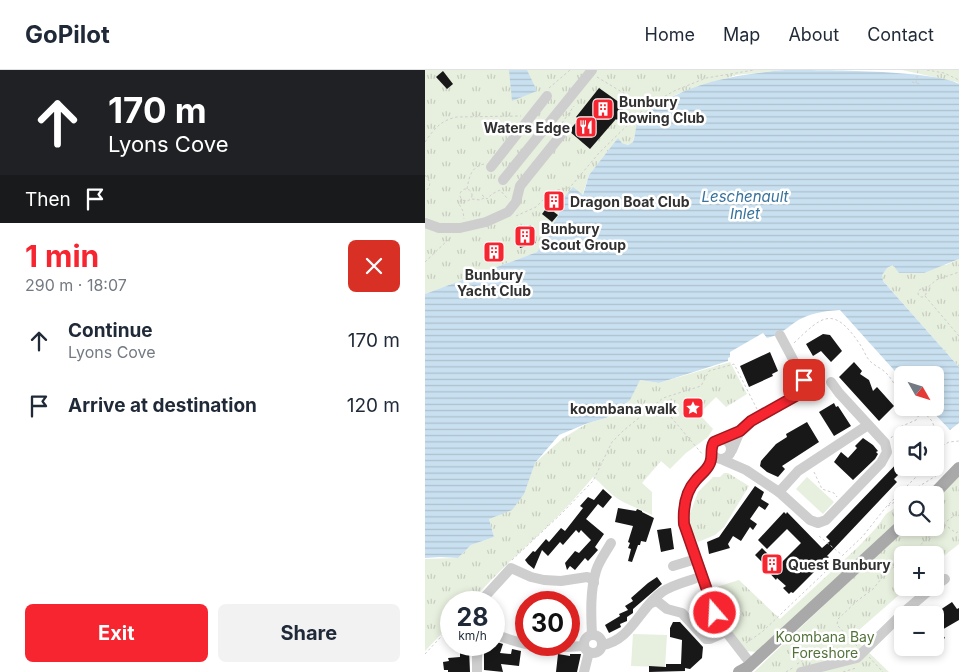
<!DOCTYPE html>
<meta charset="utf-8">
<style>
:root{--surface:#fff;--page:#f2f2f3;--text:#1f2937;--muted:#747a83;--line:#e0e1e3;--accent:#f62530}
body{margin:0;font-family:Inter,sans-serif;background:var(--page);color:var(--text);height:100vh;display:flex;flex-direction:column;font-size:19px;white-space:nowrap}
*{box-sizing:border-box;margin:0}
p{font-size:16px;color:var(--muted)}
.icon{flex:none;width:28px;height:28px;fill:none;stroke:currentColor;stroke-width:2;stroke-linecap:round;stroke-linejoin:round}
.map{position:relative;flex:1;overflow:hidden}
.sheet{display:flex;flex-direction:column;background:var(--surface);width:425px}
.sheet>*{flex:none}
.top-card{background:#202124;color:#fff;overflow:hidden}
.needle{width:32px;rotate:129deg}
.tools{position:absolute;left:469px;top:296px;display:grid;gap:10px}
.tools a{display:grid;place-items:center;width:50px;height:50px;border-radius:8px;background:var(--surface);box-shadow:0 2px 8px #0003;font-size:25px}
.speed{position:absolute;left:15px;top:521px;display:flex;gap:10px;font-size:25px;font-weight:700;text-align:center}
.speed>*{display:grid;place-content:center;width:65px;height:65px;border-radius:50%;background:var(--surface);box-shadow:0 2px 8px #0003;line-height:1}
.speed small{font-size:12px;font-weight:400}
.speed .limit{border:8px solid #d22;background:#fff;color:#111}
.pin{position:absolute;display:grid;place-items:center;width:42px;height:42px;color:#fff;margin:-21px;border-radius:10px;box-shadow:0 2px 8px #0006}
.me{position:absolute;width:55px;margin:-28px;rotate:341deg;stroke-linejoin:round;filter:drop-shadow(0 0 4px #0008)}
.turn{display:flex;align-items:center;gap:18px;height:105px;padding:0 25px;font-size:22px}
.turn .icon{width:65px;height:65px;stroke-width:2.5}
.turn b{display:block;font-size:35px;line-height:42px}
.then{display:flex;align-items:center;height:48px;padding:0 25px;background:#0003;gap:10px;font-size:19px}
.round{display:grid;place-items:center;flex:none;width:52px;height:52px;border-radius:8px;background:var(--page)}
.overview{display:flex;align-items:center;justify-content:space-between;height:85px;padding:0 25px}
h1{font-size:30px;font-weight:700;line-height:38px;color:var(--accent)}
.primary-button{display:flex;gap:10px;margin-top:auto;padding:10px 25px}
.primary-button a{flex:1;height:58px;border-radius:8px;background:var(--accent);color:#fff;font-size:20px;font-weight:700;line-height:58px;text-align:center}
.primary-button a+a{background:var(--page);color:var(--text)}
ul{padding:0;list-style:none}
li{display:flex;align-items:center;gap:15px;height:65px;padding:0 25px}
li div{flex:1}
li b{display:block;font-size:19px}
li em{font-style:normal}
header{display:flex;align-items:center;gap:30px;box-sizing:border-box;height:70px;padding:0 25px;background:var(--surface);border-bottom:1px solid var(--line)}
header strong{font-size:24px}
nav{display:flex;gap:28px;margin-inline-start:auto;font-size:18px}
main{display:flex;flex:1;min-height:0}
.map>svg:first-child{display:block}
.green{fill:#e7efde}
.park{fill:url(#park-tufts)}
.water{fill:url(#water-rules)}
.building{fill:#181818}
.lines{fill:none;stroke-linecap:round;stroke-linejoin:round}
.path{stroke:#cecece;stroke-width:1;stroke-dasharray:2.5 2.5;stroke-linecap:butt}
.minor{stroke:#cecece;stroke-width:10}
.major{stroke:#a9a9a9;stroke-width:12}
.route-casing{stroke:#a0181f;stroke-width:12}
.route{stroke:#f62530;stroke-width:9}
.labels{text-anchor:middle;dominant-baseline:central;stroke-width:5;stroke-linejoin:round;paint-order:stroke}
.poi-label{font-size:14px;font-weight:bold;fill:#313131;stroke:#fff;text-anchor:start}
.park-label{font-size:14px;fill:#537239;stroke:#fff}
.water-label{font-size:15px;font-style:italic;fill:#36729c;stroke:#fff}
</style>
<header>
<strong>GoPilot</strong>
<nav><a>Home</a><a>Map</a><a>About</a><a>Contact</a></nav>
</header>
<main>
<section class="sheet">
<div class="top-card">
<div class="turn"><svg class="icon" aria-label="ahead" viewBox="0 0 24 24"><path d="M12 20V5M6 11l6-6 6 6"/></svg><div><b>170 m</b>Lyons Cove</div></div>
<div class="then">Then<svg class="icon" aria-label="arrive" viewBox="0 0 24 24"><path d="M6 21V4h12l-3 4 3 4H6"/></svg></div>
</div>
<div class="overview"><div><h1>1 min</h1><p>290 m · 18:07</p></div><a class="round" style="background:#d93025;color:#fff"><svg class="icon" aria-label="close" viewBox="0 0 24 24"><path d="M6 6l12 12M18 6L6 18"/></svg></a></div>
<ul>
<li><svg class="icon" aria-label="ahead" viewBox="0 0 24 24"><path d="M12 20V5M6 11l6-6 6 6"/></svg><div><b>Continue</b><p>Lyons Cove</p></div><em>170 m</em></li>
<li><svg class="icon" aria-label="arrive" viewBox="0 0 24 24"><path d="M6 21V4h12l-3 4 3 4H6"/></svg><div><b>Arrive at destination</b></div><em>120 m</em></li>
</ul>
<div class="primary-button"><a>Exit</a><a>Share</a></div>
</section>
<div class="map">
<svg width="534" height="602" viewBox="0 0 534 602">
<defs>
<pattern id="park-tufts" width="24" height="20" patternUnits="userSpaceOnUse" patternTransform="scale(1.25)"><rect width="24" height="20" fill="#e7efde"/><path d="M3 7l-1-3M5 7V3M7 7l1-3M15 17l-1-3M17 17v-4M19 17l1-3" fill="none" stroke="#c7cdbf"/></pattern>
<pattern id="water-rules" width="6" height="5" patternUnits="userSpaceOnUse" patternTransform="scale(1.25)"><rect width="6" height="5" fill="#c9e0f0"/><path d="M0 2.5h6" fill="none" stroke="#adc1ce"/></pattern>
</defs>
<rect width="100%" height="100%" fill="#fff"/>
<g class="green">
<polygon points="382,407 409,432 398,444 371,419"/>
<polygon points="208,564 242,565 240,597 206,596"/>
</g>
<g class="park">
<polygon points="0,0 360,0 311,5 252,24 221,41 214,47 208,72 203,75 197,73 193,69 164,105 157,126 136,131 134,144 112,182 0,224"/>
<polygon points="477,0 534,0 534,14 532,12"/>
<polygon points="534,189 534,297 458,211 456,205 462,198 468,195 521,195"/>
<path d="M305 292 322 324 301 337 291 327 274 344 288 359 283 367 261 383 245 399 236 391 217 413 227 422V445C216 439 204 436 193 429 184 423 177 414 168 407 157 420 146 433 134 445 105 474 73 500 46 532H26V554L0 581V489L33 488 46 475 69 467 64 449 104 408 110 393 138 368 163 353 181 348 215 310 234 313Z"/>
<polygon points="299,403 303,403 324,416 299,457 290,465 273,472 264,458 263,449 273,422 288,407 295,407"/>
<polygon points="534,405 534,474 510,493 510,485 478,485 478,518 482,518 427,566 464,602 329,602 480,458 510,458 510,428"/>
<polygon points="477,433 477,451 332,582 321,581 317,577 293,541 285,519 314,510 355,549 433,477 452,457 461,444"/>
</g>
<g class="water">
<polygon points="84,0 102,0 112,21 87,31"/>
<path d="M360 0C394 0 511 0 534 14V189L499 203H474L468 195 462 198 457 205 458 211 534 297V353L525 360 504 338H510V305H478L477 309 415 240C399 241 383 243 369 253 359 260 355 265 342 268L338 263 305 282V287L303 288V291L234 313 215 310 205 330 181 348 163 353 134 365 110 393 99 424 87 440 64 449 69 467 46 475 33 488 15 487 0 488V224L112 182 134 144 136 131 148 117 158 125 164 105 193 68 197 73 203 75 208 72C211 64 210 54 215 47 220 40 230 36 237 32 276 10 316 4 360 0Z"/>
</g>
<g class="building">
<polygon points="18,1 28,14 22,19 11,7"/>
<polygon points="174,18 198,35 196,38 198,39 196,42 197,43 192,50 191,49 165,79 144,61 154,49 151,47"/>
<polygon points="129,123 137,127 129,142 133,145 127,152 117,144 123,136"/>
<polygon points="106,155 111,173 95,178 90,160"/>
<polygon points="398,264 405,265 417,281 406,292 396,281 388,286 381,274"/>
<polygon points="345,282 353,301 347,304 348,306 324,317 315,296"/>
<polygon points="429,292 437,301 435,304 444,310 448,321 452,317 469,336 454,351 414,307"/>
<polygon points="409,333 411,337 413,336 426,356 409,366 394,342"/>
<polygon points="382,352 394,372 357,396 360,399 353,407 342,402 335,396 336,391 351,374 362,367 361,364"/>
<polygon points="438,368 448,375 453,381 451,382 453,384 450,389 428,410 409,392 416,382 423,388 432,378 430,376"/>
<polygon points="478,387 478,400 469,409 472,412 402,486 404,487 368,523 366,522 364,524 358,518 361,516 352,508 351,510 339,497 340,495 330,485 337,478 354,495 376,473 362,459 342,479 333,470 359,442 361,444 362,442 397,478 405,471 401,467"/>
<polygon points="330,416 339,422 336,429 344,434 340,440 334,436 325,449 332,454 328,460 325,457 316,471 308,466 303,474 305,478 284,484 282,472 294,467"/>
<polygon points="178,419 187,427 178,438 173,434 161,449 179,464 170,477 173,480 163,491 160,488 150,500 145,496 142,500 140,493 150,481 154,483 166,470 156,460 154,463 151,460 138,475 135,472 123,486 117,480 109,499 103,494 100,490 108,481 110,482 121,469 124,472 136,458 140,461 158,438 155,436 163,427 169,430"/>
<polygon points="193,438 211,441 212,439 217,441 217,442 229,448 221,472 216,471 215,475 213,475 207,492 203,491 206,479 203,478 205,473 203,472 208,456 190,452"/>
<polygon points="246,458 249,479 236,482 232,460"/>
<polygon points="232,507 237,514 208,539 208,543 202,547 202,551 195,554 196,557 184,563 180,555 195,546 194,544 203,540 200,536 208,531 206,528 223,513"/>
<polygon points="527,532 532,539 534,538 534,550 515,561 520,568 510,574 510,545 494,545 510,539 512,542"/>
<polygon points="248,552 255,552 278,577 277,588 265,599 260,598 260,601 224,602 224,596 241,597 241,594 256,594 257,570 245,567 245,558"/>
<polygon points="69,571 78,574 75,583 86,584 87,579 96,581 94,596 76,594 78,602 59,600 59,583 61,575 69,575"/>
<polygon points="35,579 44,579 45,602 23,602 23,600 19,600 18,592 24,591 23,588 35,587"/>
<polygon points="133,584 145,586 145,584 156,584 152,602 131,602"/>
</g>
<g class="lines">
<g class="path">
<polyline points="502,0 519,3 534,10"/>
<polyline points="172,7 220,36"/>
<polyline points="487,12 495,14"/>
<polyline points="491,13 493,0"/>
<polyline points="124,18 145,0"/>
<polyline points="137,53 149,36"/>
<path d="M0 72C9 59 16 50 32 47L96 46"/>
<polyline points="0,105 5,112 4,118 0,121"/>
<circle cx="41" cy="125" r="6"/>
<path d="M42 119C44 107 46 97 59 94"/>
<polyline points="57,125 62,129 67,124 75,120 82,128"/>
<polyline points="47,129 55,130 59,128"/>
<polyline points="36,130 34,134 38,141 39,149"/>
<polyline points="91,146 111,137 127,121 143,118 147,115 174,83 221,37 249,21 281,8 329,0"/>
<polyline points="0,192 26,167"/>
<circle cx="497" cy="223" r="4"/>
<polyline points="500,220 511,210 534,202"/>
<polyline points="500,226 534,266"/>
<path d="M369 273C397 246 408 235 434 273 438 278 440 285 444 290 449 296 457 298 462 304 468 310 471 319 478 326"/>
<polyline points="495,338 507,351 517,376 524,372 534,371"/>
<polyline points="246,347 278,385"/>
<polyline points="466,368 475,357 491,350 497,340"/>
<polyline points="510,383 517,377"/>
<polyline points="389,402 397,419 409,423 412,427"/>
<polyline points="480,425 514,404"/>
<polyline points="463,436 478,427"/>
<polyline points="519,454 531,463 534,461"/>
<polyline points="394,466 417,485"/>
<polyline points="485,485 514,457 534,442"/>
<polyline points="87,490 136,444 168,411 187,372 198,361 238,328 276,316 284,301 309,294 332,339"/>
<polyline points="321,573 337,562 438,466 461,437 500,398"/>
<polyline points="408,576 409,584"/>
<polyline points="432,576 412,555 413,549 432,531 448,519 460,504 478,490"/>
<polyline points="0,584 26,556"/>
<polyline points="444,587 458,602"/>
<path d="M372 594C387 584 406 578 419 565"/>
<polyline points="361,602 369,597"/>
<polyline points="418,602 431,598"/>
</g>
<g class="minor">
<polyline points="66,97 122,26"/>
<polyline points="78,110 167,0"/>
<polyline points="0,153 14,158 35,158 61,152 83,142 91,132 95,116 136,65 123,54"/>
<circle cx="296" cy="379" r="10"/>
<polyline points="307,380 315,361 321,355 376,323 380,316 379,310 355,265"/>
<polyline points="286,382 287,388 285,394 269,412 263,423 259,435 259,454 295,554 326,594"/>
<polyline points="298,390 321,400 354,422 385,450 393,453 401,450 456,393 462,382 460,373 414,323 406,312"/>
<polyline points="354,422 373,401 443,355"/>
<polyline points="248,496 271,489"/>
<polyline points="510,516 520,509"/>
<polyline points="55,532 86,498 106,507 119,510 136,511 162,507 167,509 169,513"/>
<polyline points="226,533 232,531 242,539 257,543 281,569 285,569 301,562"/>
<path d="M69 564C103 577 122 579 159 576"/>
<circle cx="168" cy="574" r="9"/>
<path d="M167 565C166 544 165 521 171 501 174 491 181 482 186 473"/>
<path d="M177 575C205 572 216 536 237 522 248 514 265 511 277 506"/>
<polyline points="52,602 52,582 54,575"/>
<polyline points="159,602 164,582"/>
<polyline points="376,602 432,588 480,541 507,518"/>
</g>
<g class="major">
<polyline points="508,425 534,398"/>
<polyline points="314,602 323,597 478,454"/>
</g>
</g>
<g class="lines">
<g class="route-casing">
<path id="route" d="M290 543 259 454C258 438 260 422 271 410 275 405 281 401 284 395 289 387 284 380 289 372L315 361 326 351 376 323 380 316 379 310"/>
</g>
<use href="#route" class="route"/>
</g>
<defs>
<g id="building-square" transform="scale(1.125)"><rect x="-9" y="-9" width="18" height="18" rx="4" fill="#f62530" stroke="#fff"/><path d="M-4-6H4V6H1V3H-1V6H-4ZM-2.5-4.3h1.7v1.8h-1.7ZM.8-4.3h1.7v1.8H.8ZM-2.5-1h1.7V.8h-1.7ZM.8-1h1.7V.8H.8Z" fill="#fff"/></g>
<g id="restaurant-square" transform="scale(1.125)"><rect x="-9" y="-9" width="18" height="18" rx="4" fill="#f62530" stroke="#fff"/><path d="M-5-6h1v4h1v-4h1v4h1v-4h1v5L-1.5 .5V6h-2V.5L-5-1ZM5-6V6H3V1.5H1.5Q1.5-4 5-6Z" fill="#fff"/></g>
<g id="sight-square" transform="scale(1.125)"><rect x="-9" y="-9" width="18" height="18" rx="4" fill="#f62530" stroke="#fff"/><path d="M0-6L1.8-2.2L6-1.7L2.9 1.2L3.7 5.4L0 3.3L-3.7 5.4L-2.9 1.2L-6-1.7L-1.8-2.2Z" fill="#fff"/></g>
</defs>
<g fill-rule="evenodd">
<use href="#building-square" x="178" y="39"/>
<use href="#restaurant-square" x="161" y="57"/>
<use href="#building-square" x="129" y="131"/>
<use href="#building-square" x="100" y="166"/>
<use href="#building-square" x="69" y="182"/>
<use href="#sight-square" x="268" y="338"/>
<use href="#building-square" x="347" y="494"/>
</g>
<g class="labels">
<g class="poi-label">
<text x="194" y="31">Bunbury<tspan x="194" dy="16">Rowing Club</tspan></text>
<text x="145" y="57" text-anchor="end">Waters Edge</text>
<text x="145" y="131">Dragon Boat Club</text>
<text x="116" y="158">Bunbury<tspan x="116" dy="16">Scout Group</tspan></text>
<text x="69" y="204" text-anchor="middle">Bunbury<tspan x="69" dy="16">Yacht Club</tspan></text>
<text x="252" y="338" text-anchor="end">koombana walk</text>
<text x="363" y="494">Quest Bunbury</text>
</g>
<g class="park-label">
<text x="400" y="566">Koombana Bay<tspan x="400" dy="16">Foreshore</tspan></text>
</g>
<g class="water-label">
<text x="320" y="126">Leschenault<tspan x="320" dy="17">Inlet</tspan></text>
</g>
</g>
</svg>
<div class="tools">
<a><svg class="needle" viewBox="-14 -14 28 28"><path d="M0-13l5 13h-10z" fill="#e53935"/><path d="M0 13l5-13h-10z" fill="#747a83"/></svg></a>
<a><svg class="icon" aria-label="sound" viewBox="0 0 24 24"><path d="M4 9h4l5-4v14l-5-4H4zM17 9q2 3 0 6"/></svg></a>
<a><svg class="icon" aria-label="search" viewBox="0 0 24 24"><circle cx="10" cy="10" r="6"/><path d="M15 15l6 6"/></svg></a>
<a>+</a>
<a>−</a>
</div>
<div class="speed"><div>28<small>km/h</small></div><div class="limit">30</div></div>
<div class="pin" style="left:379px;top:310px;background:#d93025"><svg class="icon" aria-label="arrive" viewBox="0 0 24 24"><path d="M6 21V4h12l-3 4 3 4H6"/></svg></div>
<svg class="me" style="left:290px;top:543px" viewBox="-20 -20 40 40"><circle r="17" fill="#f62530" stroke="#fff" stroke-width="3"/><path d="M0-11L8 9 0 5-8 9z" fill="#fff"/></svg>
</div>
</main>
